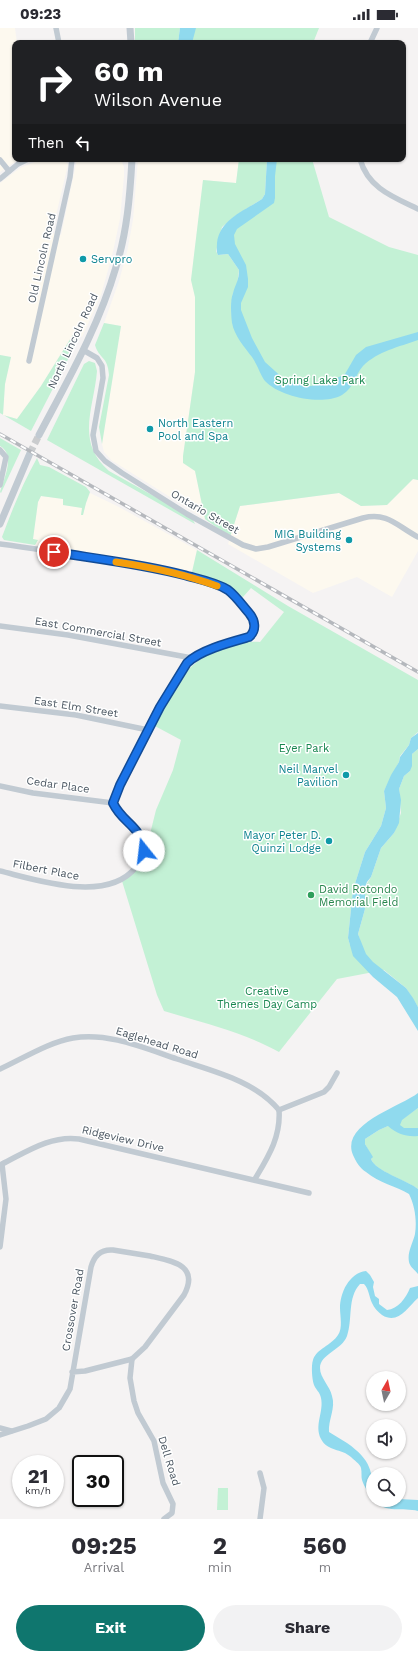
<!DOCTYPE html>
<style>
:root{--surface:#fff;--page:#f2f2f3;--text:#2b2b33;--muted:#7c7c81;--accent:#0f766e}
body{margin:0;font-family:"Work Sans",sans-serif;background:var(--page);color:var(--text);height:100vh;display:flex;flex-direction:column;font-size:15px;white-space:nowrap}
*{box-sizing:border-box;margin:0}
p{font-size:13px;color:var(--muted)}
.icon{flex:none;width:22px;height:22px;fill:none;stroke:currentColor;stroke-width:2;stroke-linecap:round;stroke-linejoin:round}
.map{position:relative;height:1491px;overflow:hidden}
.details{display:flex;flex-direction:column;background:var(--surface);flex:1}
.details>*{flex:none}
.guide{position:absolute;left:12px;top:12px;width:394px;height:122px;border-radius:8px;box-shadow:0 1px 3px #0004;background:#202124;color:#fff;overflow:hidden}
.needle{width:26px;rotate:9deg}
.controls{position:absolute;left:366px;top:1343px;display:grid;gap:8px}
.controls a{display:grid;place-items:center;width:40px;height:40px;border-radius:50%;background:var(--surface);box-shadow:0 1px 3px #0004;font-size:20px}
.speed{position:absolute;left:12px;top:1427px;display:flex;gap:8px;font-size:20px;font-weight:700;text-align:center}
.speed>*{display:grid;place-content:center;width:52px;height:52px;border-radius:50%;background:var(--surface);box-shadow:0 1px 3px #0004;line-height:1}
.speed small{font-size:10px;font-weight:400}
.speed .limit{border:2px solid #111;border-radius:6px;background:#fff;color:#111}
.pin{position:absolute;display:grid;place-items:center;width:34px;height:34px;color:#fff;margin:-17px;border:2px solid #fff;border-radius:50%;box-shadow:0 1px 4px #0007}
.me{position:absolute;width:44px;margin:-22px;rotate:344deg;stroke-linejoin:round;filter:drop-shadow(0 0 3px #0008)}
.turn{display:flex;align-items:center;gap:14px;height:84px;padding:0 16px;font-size:18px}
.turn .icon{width:52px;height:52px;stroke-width:2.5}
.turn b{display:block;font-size:28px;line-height:34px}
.then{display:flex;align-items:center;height:38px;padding:0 16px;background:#0003;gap:8px;font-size:15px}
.eta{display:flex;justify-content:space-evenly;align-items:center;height:68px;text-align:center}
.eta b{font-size:24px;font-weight:700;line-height:28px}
.primary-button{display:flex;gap:8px;margin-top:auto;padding:8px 16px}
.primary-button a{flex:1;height:46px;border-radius:24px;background:var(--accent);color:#fff;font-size:16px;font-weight:700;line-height:46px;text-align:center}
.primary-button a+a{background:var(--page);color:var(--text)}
.status{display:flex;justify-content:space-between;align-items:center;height:28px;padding:0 20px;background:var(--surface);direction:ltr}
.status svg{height:11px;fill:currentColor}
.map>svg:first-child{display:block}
.commercial{fill:#fdf9ef}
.green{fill:#c3f1d5}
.water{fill:#90daee}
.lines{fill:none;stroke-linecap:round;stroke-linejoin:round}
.tertiary-tunnel{stroke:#caccce;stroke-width:7;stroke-dasharray:7 3.5;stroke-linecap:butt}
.minor{stroke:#c1cad2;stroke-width:5.5}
.tertiary{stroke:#c1cad2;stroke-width:7}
.rail-casing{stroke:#b5b8bd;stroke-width:3.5}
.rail{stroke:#fff;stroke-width:2;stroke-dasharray:6;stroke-linecap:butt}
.route-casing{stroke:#114b97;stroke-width:10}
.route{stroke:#1a73e8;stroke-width:7}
.slow{stroke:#f59e0b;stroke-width:7}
.culture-dot{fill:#0f9aa8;stroke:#fff;stroke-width:1.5}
.leisure-dot{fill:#2e9e5b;stroke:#fff;stroke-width:1.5}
.labels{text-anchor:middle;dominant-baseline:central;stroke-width:3;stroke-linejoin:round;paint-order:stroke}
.street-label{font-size:11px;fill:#4a5661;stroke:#fff}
.culture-label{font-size:11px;fill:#0d838f;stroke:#fff;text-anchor:end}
.park-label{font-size:11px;fill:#17864f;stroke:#fff}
.leisure-label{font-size:11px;fill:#27864d;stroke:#fff;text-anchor:start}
</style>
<div class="status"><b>09:23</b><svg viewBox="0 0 49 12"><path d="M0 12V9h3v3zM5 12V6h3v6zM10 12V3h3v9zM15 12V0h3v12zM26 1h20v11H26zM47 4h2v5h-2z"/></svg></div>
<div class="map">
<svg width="418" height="1491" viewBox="0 0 418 1491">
<rect width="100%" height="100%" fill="#f5f3f3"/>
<g class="commercial">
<polygon points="0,0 15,0 17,15 15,15 15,131 19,131 0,144"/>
<polygon points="42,131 63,131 68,136 52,205 61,207 77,131 121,131 124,139 124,148 120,191 112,228 101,267 93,285 82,309 74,305 41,358 17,391 3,387 5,356 11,329 0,327 0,155 20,140"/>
<polygon points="138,131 239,131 236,155 203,152 191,252 195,269 195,344 183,428 195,442 205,491 111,432 104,424 102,416 121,298 104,295 119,253 127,224 133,192"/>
<polygon points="413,451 418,452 418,523 392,569 357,549 313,565 228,516 240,478 339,465 361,478 387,477"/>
<polygon points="90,465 119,479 197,522 192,544 154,535 35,517 37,515 33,511 38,474 41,468 63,471 63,477 83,480 81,487 83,487 86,475"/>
</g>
<g class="green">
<polygon points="135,0 180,0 178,15 135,15"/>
<polygon points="186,0 319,0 313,15 183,15"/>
<polygon points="239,131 267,131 265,166 262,171 235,188 222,199 216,223 218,227 228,226 239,242 237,258 233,265 231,280 233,298 245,254 224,208 260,180 272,157 273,131 312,131 329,189 389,219 418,227 418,452 413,451 387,477 361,478 339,465 240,478 230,509 205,491 195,443 183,435 183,428 195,344 195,269 191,252 203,152 236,155"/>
<path d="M104 295 121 298 102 416 99 399 109 347C108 328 99 331 95 317Z"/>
<polygon points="74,305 80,308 31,403 0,385 0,327 11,329 5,356 3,387 17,391 41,358"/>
<path d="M89 333 95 335 97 343C94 380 75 414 109 443L186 486 192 490 195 496 47 412 84 336Z"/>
<path d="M0 410 21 422 1 465 0 464C4 450 16 427 0 418Z"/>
<path d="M37 430 40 437 49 439 86 459 90 464 86 475 83 487H81L82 480 63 477V471L41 468 38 474 33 511 38 512 35 517 4 512 2 509C12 482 23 455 37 430Z"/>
<path d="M197 522 288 578 418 652V704L411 710 409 717 400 728 399 734 384 763 386 780 381 798 365 824 353 862 348 910 350 917 360 912 358 906 365 881V859L371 849 381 820 394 805 401 785 399 761 404 748 410 743 412 726 418 721V979L406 960 384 942 337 951 279 1024C243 1004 203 995 164 983L157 967 122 853C140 841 153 830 144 807L150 806 156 782 173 742 181 712 153 697C174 659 186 629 232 618 241 615 250 613 260 614L284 584 251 560 243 569C227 556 211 550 192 544Z"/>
<path d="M418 1080V1161C406 1152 376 1144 371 1131L372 1129 365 1116V1111L379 1102 401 1092Z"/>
<polygon points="218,1460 228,1460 228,1482 217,1482"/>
</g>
<g class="water">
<polygon points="180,0 196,0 192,15 178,15"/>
<path d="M267 131H277L275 148V170L274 175 237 201 234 207 235 216 246 237 248 251V259L241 275V282L252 310 265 334 285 352 295 356 311 358 333 352 345 346 356 327 366 319 418 304V312C399 319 378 323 363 338 355 347 354 360 342 367 322 378 280 369 265 353 261 348 257 336 252 329 245 320 234 307 232 295 231 286 230 273 233 265 236 255 239 252 239 242L228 226 218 227C216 223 217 220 217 215 220 191 244 183 262 171L265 166Z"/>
<polygon points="418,705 418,721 412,726 412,738 410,743 404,748 399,761 401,772 399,795 394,805 381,820 371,849 367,854 365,859 365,881 358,906 366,926 373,934 406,960 413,970 418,979 418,1003 397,969 373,949 353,928 348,910 353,862 365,824 381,798 386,780 384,763 391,747 399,734 400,729 409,717 411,710"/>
<path d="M418 1065V1080L402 1092 400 1097 404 1100H418V1108C406 1109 397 1106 388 1098L379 1102 365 1111V1116L373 1129 371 1131C375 1143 407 1152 418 1161V1246C415 1242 410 1239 409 1234 407 1224 413 1215 415 1206 417 1193 415 1178 409 1166 396 1158 379 1155 366 1144 360 1140 356 1134 353 1127 340 1096 400 1079 418 1065Z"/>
<path d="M366 1243 370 1247 374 1254 373 1259 375 1268 379 1271V1276L387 1282C398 1281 406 1270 410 1260L418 1258V1270C407 1280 398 1297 382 1287 378 1284 374 1280 372 1275 369 1269 369 1261 364 1256H360C347 1270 353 1291 347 1308 342 1322 320 1326 320 1340 320 1350 330 1358 332 1368 336 1380 328 1392 329 1404 335 1408 341 1411 347 1415 371 1432 373 1443 373 1471 369 1465 364 1459 362 1452 361 1449 362 1444 361 1440 360 1436 354 1432 351 1429 341 1420 328 1424 321 1411 314 1397 324 1384 321 1370 320 1364 316 1362 314 1357 312 1351 311 1338 313 1332 316 1321 332 1317 338 1307 343 1300 340 1288 340 1280 340 1265 349 1245 366 1243Z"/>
<path d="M399 1471 418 1472V1483C403 1479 385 1486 374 1472H399Z"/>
</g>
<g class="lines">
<polyline class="tertiary-tunnel" points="30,425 39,407"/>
<g class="minor">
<polyline points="56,0 59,15"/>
<polyline points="370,15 377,0"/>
<path d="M360 131C368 160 393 169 418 181"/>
<polyline points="0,132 9,143"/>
<polyline points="0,151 18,136 28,131"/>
<path d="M83 322 97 330 102 338 103 350 93 407 96 423 105 433 122 445 187 486 243 517 256 521 268 519 363 490C388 484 397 498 418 509"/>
<polyline points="29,333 70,149 72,131"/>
<polyline points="0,422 6,429 0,457"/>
<path d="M0 516C38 521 76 527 114 533 150 539 193 544 226 561 235 566 242 577 249 585 255 592 256 602 249 609 231 614 200 622 187 635L160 679 120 757 113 775C120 790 137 797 142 813 145 822 142 831 136 839 107 876 37 852 0 843"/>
<polyline points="0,598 68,607 192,630"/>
<polyline points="0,678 76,687 148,702"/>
<polyline points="0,758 33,765 113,775"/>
<path d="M0 1041C22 1031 49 1014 73 1010 108 1004 144 1020 177 1031 212 1043 254 1052 279 1082"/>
<polyline points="279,1082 324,1064 329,1059 337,1045"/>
<path d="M255 1151C268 1129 281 1109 279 1082"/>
<path d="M0 1219 6 1171 2 1136C26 1124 51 1107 79 1111L309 1165"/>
<polyline points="132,1331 130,1350 134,1373 138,1385 154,1413 163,1455 173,1476 172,1485 164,1491"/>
<polyline points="0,1400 11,1403"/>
<path d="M0 1407 28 1398 46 1391 59 1380 66 1368 70 1361 91 1239C94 1228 101 1221 113 1222 126 1224 138 1226 150 1228 172 1233 200 1237 184 1267L145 1319 132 1331 85 1343 72 1344"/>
<polyline points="260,1491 264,1460 260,1445"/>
</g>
<g class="tertiary">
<polyline points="130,0 131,15"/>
<path d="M39 407C68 352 99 298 116 239 127 204 130 168 132 131"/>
<polyline points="0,496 30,425"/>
</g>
<g class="rail-casing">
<polyline id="rail" points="0,406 418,644"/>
</g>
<use href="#rail" class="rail"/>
</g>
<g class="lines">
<g class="route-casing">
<path id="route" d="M54 524C98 531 142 536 184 547 198 551 216 554 228 562 236 568 242 577 249 585 255 592 257 602 249 609 231 614 200 622 187 635L160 679 120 757 113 775C123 796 141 797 144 823"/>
</g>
<use href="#route" class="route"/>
<path class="slow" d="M116 534C151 539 184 546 217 558"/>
</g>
<g class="culture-dot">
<circle cx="83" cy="231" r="4"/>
<circle cx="150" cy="401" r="4"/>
<circle cx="349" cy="512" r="4"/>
<circle cx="346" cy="747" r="4"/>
<circle cx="329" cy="813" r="4"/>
</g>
<circle class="leisure-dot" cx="311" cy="867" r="4"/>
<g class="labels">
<g class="street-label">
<text transform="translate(42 230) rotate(-77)">Old Lincoln Road</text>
<text transform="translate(73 313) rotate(-65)">North Lincoln Road</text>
<text transform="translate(205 484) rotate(30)">Ontario Street</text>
<text transform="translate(98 604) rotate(10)">East Commercial Street</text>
<text transform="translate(76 679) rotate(9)">East Elm Street</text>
<text transform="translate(58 757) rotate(8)">Cedar Place</text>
<text transform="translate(46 842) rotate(11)">Filbert Place</text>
<text transform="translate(157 1015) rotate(17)">Eaglehead Road</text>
<text transform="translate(123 1111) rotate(13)">Ridgeview Drive</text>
<text transform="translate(73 1282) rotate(-80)">Crossover Road</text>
<text transform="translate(169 1433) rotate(73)">Dell Road</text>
</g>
<g class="culture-label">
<text x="91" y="231" text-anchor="start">Servpro</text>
<text x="158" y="395" text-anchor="start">North Eastern<tspan x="158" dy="13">Pool and Spa</tspan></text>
<text x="341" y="506">MIG Building<tspan x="341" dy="13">Systems</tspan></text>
<text x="338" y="741">Neil Marvel<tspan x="338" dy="13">Pavilion</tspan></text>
<text x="321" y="807">Mayor Peter D.<tspan x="321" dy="13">Quinzi Lodge</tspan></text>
</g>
<g class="park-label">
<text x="320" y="352">Spring Lake Park</text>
<text x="304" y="720">Eyer Park</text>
<text x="267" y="963">Creative<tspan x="267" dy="13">Themes Day Camp</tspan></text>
</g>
<g class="leisure-label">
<text x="319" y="861">David Rotondo<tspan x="319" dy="13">Memorial Field</tspan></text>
</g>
</g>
</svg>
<div class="controls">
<a><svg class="needle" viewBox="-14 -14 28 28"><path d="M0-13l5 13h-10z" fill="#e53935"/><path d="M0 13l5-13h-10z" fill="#7c7c81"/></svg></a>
<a><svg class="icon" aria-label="sound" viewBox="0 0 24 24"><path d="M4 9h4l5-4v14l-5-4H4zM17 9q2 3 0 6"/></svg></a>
<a><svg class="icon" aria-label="search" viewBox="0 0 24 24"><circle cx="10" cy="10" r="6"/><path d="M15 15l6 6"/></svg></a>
</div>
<div class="speed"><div>21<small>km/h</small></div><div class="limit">30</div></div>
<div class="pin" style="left:54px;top:524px;background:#d93025"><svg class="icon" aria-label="arrive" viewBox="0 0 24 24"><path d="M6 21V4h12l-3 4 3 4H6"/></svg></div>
<svg class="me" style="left:144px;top:823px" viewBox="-20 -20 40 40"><circle r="19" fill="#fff"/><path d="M0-13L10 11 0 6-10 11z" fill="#1a73e8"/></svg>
<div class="guide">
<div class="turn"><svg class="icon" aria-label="right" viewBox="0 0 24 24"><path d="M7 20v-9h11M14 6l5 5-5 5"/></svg><div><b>60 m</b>Wilson Avenue</div></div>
<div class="then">Then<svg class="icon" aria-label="left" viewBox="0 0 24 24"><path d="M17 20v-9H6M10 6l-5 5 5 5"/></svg></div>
</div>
</div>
<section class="details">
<div class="eta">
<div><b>09:25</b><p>Arrival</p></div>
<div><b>2</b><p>min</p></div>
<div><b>560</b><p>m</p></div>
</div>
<div class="primary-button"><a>Exit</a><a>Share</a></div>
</section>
